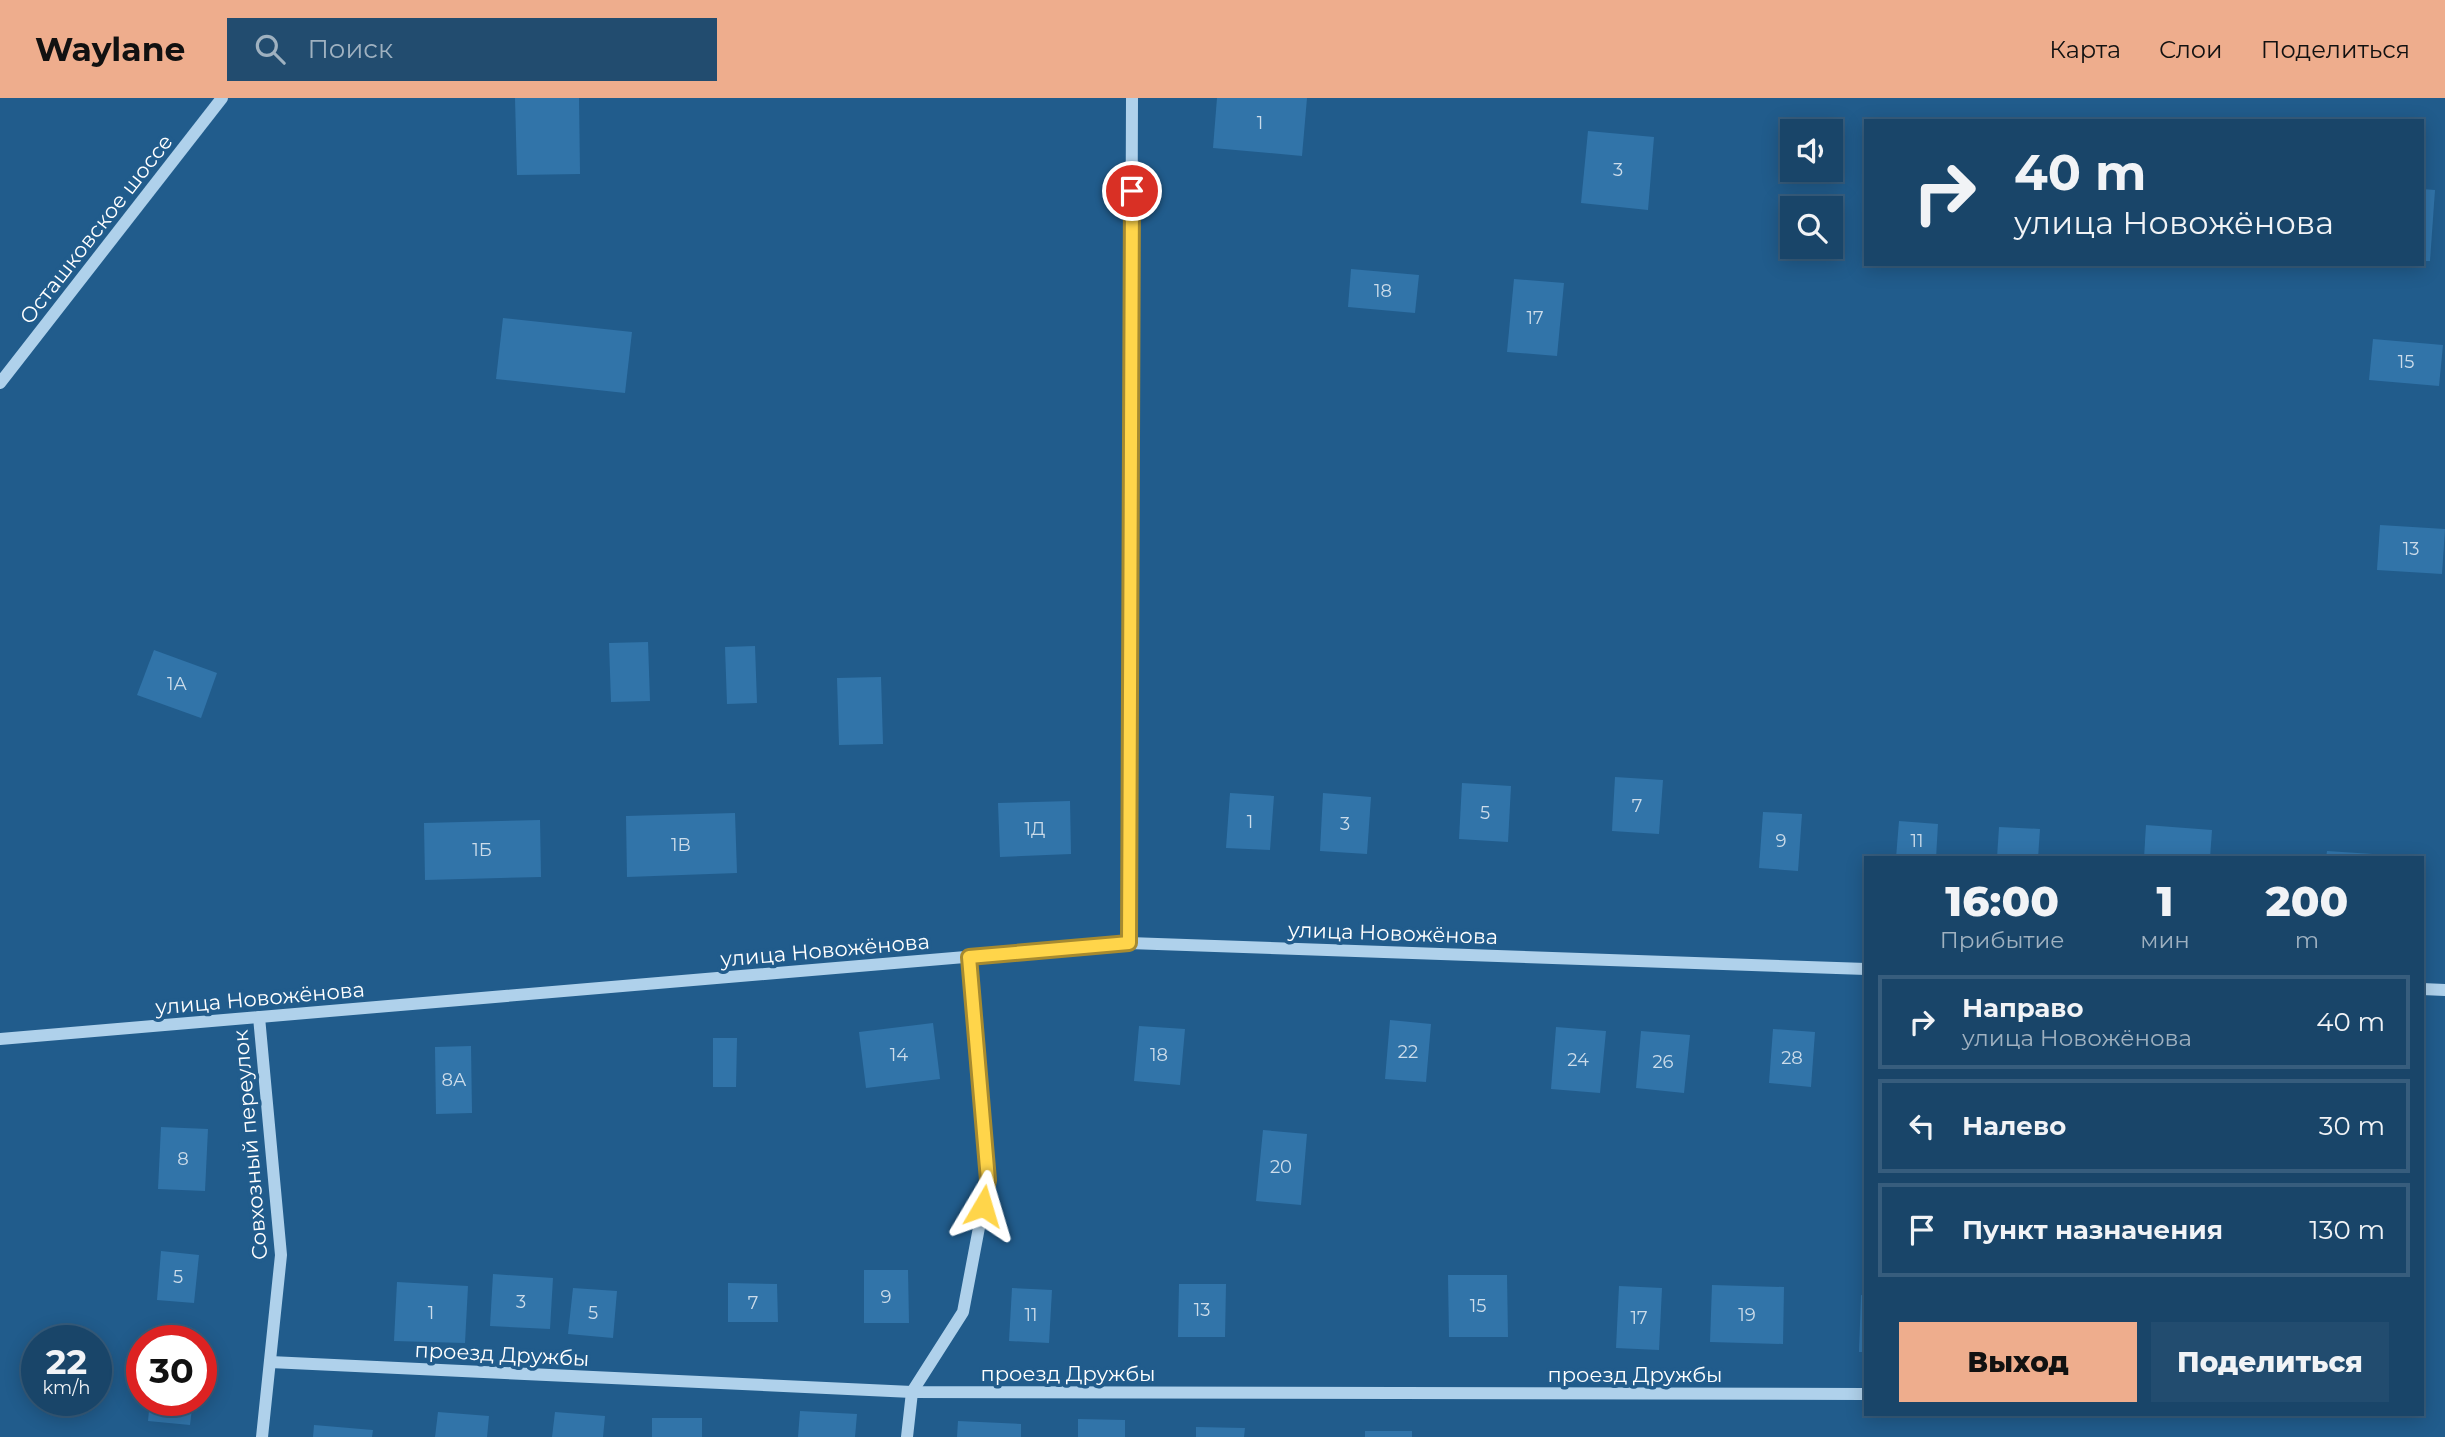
<!DOCTYPE html>
<html lang="ru">
<meta charset="utf-8">
<style>
:root{--surface:#194569;--page:#224c6f;--text:#f1f3f6;--muted:#9fb1c0;--line:#375d7d;--accent:#eead8d}
body{margin:0;font-family:Montserrat,sans-serif;background:var(--page);color:var(--text);height:100vh;display:flex;flex-direction:column;font-size:26px;white-space:nowrap}
*{box-sizing:border-box;margin:0}
p{font-size:23px;color:var(--muted)}
.icon{flex:none;width:38px;height:38px;fill:none;stroke:currentColor;stroke-width:2;stroke-linecap:round;stroke-linejoin:round}
.map{position:relative;flex:1;overflow:hidden}
.details{position:absolute;left:1864px;top:758px;width:560px;height:560px;display:flex;flex-direction:column;background:var(--surface);border-radius:0px;box-shadow:0 4px 18px #0003,0 0 0 2px var(--line)}
.details>*{flex:none}
.banner{position:absolute;left:1864px;top:21px;width:560px;height:147px;border-radius:0px;box-shadow:0 4px 18px #0003,0 0 0 2px var(--line);background:#194569;color:var(--text);overflow:hidden}
.buttons{position:absolute;left:1780px;top:21px;display:grid;gap:14px}
.buttons a{display:grid;place-items:center;width:63px;height:63px;border-radius:0px;background:var(--surface);box-shadow:0 4px 18px #0003,0 0 0 2px var(--line);font-size:35px}
.speed{position:absolute;left:21px;top:1227px;display:flex;gap:14px;font-size:35px;font-weight:700;text-align:center}
.speed>*{display:grid;place-content:center;width:91px;height:91px;border-radius:50%;background:var(--surface);box-shadow:0 4px 18px #0003,0 0 0 2px var(--line);line-height:1}
.speed small{font-size:18px;font-weight:400}
.speed .limit{border:10px solid #d22;background:#fff;color:#111}
.pin{position:absolute;display:grid;place-items:center;width:60px;height:60px;color:#fff;margin:-30px;border:4px solid #fff;border-radius:50%;box-shadow:0 2px 7px #0007}
.me{position:absolute;width:77px;margin:-38px;rotate:7deg;stroke-linejoin:round;filter:drop-shadow(0 0 5px #0008)}
.turn{display:flex;align-items:center;gap:24px;height:147px;padding:0 35px;font-size:32px}
.turn .icon{width:91px;height:91px;stroke-width:2.5}
.turn b{display:block;font-size:49px;line-height:60px}
.eta{display:flex;justify-content:space-evenly;align-items:center;height:119px;text-align:center}
.eta b{font-size:42px;font-weight:800;line-height:49px}
.primary-button{display:flex;gap:14px;margin-top:auto;padding:14px 35px}
.primary-button a{flex:1;height:80px;border-radius:0px;background:var(--accent);color:#111;font-size:28px;font-weight:800;line-height:80px;text-align:center}
.primary-button a+a{background:var(--page);color:var(--text)}
ul{padding:0;list-style:none}
li{display:flex;align-items:center;gap:21px;height:94px;margin:0 14px 10px;padding:0 21px;border:4px solid var(--line);border-radius:0px}
li div{flex:1}
li b{display:block;font-size:26px}
li em{font-style:normal}
header{display:flex;align-items:center;gap:42px;box-sizing:border-box;height:98px;padding:0 35px;background:var(--accent);color:#111}
header strong{font-size:33px}
nav{display:flex;gap:38px;margin-inline-start:auto;font-size:24px}
.search{width:490px;height:63px;background:var(--page);display:flex;align-items:center;gap:18px;box-sizing:border-box;padding:0 24px;border-radius:0px;color:var(--muted);font-size:26px}
.map>svg:first-child{display:block}
.building{fill:#3174a9}
.lines{fill:none;stroke-linecap:round;stroke-linejoin:round}
.minor{stroke:#afd1eb;stroke-width:12}
.route-casing{stroke:#a68a30;stroke-width:18}
.route{stroke:#ffd54a;stroke-width:12}
.labels{text-anchor:middle;dominant-baseline:central;stroke-width:7;stroke-linejoin:round;paint-order:stroke}
.number-label{font-size:18px;fill:#ccdcea}
.street-label{font-size:21px;fill:#fff;stroke:#215c8c}
</style>
<header>
<strong>Waylane</strong>
<div class="search"><svg class="icon" aria-label="search" viewBox="0 0 24 24"><circle cx="10" cy="10" r="6"/><path d="M15 15l6 6"/></svg>Поиск</div>
<nav><a>Карта</a><a>Слои</a><a>Поделиться</a></nav>
</header>
<div class="map">
<svg width="2445" height="1339" viewBox="0 0 2445 1339">
<rect width="100%" height="100%" fill="#215c8c"/>
<g class="building">
<polygon points="515,0 579,0 580,76 517,77"/>
<polygon points="1217,0 1307,0 1302,58 1213,50"/>
<polygon points="1588,33 1654,39 1648,112 1581,105"/>
<polygon points="2422,91 2435,92 2430,163 2422,163"/>
<polygon points="1351,171 1419,177 1415,215 1348,209"/>
<polygon points="1514,181 1564,185 1557,258 1507,254"/>
<polygon points="503,220 632,234 625,295 496,281"/>
<polygon points="2373,241 2443,247 2439,288 2369,282"/>
<polygon points="2380,427 2445,431 2442,476 2377,472"/>
<polygon points="648,544 650,603 611,604 609,545"/>
<polygon points="755,548 757,605 727,606 725,549"/>
<polygon points="154,552 217,575 201,620 137,597"/>
<polygon points="881,579 883,646 839,647 837,580"/>
<polygon points="1615,679 1663,682 1659,736 1612,733"/>
<polygon points="1462,685 1511,688 1508,744 1459,741"/>
<polygon points="1230,695 1274,698 1270,752 1226,750"/>
<polygon points="1323,695 1371,699 1367,756 1320,753"/>
<polygon points="1070,703 1071,756 1000,759 998,705"/>
<polygon points="1763,714 1802,716 1798,773 1759,770"/>
<polygon points="735,715 737,775 627,779 626,718"/>
<polygon points="540,722 541,779 425,782 424,725"/>
<polygon points="1899,723 1938,726 1936,760 1896,760"/>
<polygon points="2146,727 2212,732 2210,760 2144,760"/>
<polygon points="1999,729 2040,731 2038,760 1997,760"/>
<polygon points="2327,753 2388,757 2388,760 2326,760"/>
<polygon points="1390,922 1431,926 1426,984 1385,981"/>
<polygon points="933,925 940,981 866,990 859,934"/>
<polygon points="1139,928 1185,931 1180,987 1134,983"/>
<polygon points="1556,929 1606,933 1600,995 1551,991"/>
<polygon points="1773,931 1815,934 1811,989 1769,985"/>
<polygon points="1641,933 1690,937 1684,995 1636,990"/>
<polygon points="713,940 737,940 736,989 713,989"/>
<polygon points="471,948 472,1015 436,1016 435,949"/>
<polygon points="161,1029 208,1031 205,1093 158,1091"/>
<polygon points="1263,1032 1307,1036 1301,1107 1256,1103"/>
<polygon points="161,1153 199,1157 194,1205 157,1202"/>
<polygon points="864,1172 908,1172 909,1225 864,1225"/>
<polygon points="493,1176 553,1180 550,1231 490,1228"/>
<polygon points="1448,1177 1507,1177 1508,1239 1449,1239"/>
<polygon points="397,1184 468,1188 465,1245 394,1243"/>
<polygon points="728,1185 777,1186 778,1224 728,1224"/>
<polygon points="1179,1186 1226,1186 1225,1239 1178,1239"/>
<polygon points="1712,1187 1784,1189 1783,1246 1710,1244"/>
<polygon points="1619,1188 1662,1190 1659,1252 1616,1250"/>
<polygon points="573,1190 617,1193 613,1240 568,1236"/>
<polygon points="1012,1190 1052,1192 1049,1245 1009,1243"/>
<polygon points="1861,1197 1866,1198 1866,1254 1859,1254"/>
<polygon points="150,1302 193,1302 190,1327 148,1323"/>
<polygon points="800,1313 857,1316 855,1339 798,1339"/>
<polygon points="438,1314 489,1318 487,1339 435,1339"/>
<polygon points="555,1314 605,1318 603,1339 552,1339"/>
<rect x="652" y="1320" width="50" height="19"/>
<polygon points="1078,1321 1125,1322 1125,1339 1078,1339"/>
<polygon points="958,1323 1021,1326 1021,1339 957,1339"/>
<polygon points="314,1327 373,1332 372,1339 313,1339"/>
<polygon points="1196,1329 1245,1330 1244,1339 1196,1339"/>
<rect x="1365" y="1333" width="47" height="6"/>
</g>
<g class="lines">
<g class="minor">
<polyline points="0,285 222,0"/>
<polyline points="1129,845 1132,0"/>
<polyline points="2422,891 2445,892"/>
<polyline points="259,919 281,1157 262,1339"/>
<polyline points="0,941 1129,845 1866,871"/>
<polyline points="270,1264 912,1294 1866,1296"/>
<polyline points="907,1339 912,1294 963,1214 988,1082 969,859"/>
</g>
</g>
<g class="lines">
<g class="route-casing">
<polyline id="route" points="983,1108 988,1082 969,859 1129,845 1132,93"/>
</g>
<use href="#route" class="route"/>
</g>
<g class="labels">
<g class="number-label">
<text x="1260" y="25">1</text>
<text x="1618" y="72">3</text>
<text x="1383" y="193">18</text>
<text x="1535" y="220">17</text>
<text x="2406" y="264">15</text>
<text x="2411" y="451">13</text>
<text x="177" y="586">1А</text>
<text x="1637" y="708">7</text>
<text x="1485" y="715">5</text>
<text x="1250" y="724">1</text>
<text x="1345" y="726">3</text>
<text x="1035" y="731">1Д</text>
<text x="1781" y="743">9</text>
<text x="1917" y="743">11</text>
<text x="681" y="747">1В</text>
<text x="482" y="752">1Б</text>
<text x="1408" y="954">22</text>
<text x="899" y="957">14</text>
<text x="1159" y="957">18</text>
<text x="1792" y="960">28</text>
<text x="1578" y="962">24</text>
<text x="1663" y="964">26</text>
<text x="454" y="982">8А</text>
<text x="183" y="1061">8</text>
<text x="1281" y="1069">20</text>
<text x="178" y="1179">5</text>
<text x="886" y="1199">9</text>
<text x="521" y="1204">3</text>
<text x="753" y="1205">7</text>
<text x="1478" y="1208">15</text>
<text x="1202" y="1212">13</text>
<text x="431" y="1215">1</text>
<text x="593" y="1215">5</text>
<text x="1031" y="1217">11</text>
<text x="1747" y="1217">19</text>
<text x="1639" y="1220">17</text>
</g>
<g class="street-label">
<text transform="translate(96 131) rotate(-52)">Осташковское шоссе</text>
<text transform="translate(1393 835) rotate(2)">улица Новожёнова</text>
<text transform="translate(825 852) rotate(-5)">улица Новожёнова</text>
<text transform="translate(260 900) rotate(-5)">улица Новожёнова</text>
<text transform="translate(250 1047) rotate(-95)">Совхозный переулок</text>
<text transform="translate(502 1256) rotate(3)">проезд Дружбы</text>
<text x="1068" y="1275">проезд Дружбы</text>
<text x="1635" y="1276">проезд Дружбы</text>
</g>
</g>
</svg>
<div class="buttons">
<a><svg class="icon" aria-label="sound" viewBox="0 0 24 24"><path d="M4 9h4l5-4v14l-5-4H4zM17 9q2 3 0 6"/></svg></a>
<a><svg class="icon" aria-label="search" viewBox="0 0 24 24"><circle cx="10" cy="10" r="6"/><path d="M15 15l6 6"/></svg></a>
</div>
<div class="speed"><div>22<small>km/h</small></div><div class="limit">30</div></div>
<div class="pin" style="left:1132px;top:93px;background:#d93025"><svg class="icon" aria-label="arrive" viewBox="0 0 24 24"><path d="M6 21V4h12l-3 4 3 4H6"/></svg></div>
<svg class="me" style="left:983px;top:1108px" viewBox="-20 -20 40 40"><path d="M0-17L14 15 0 8-14 15z" fill="#ffd54a" stroke="#fff" stroke-width="4"/></svg>
<div class="banner">
<div class="turn"><svg class="icon" aria-label="right" viewBox="0 0 24 24"><path d="M7 20v-9h11M14 6l5 5-5 5"/></svg><div><b>40 m</b>улица Новожёнова</div></div>
</div>
<section class="details">
<div class="eta">
<div><b>16:00</b><p>Прибытие</p></div>
<div><b>1</b><p>мин</p></div>
<div><b>200</b><p>m</p></div>
</div>
<ul>
<li><svg class="icon" aria-label="right" viewBox="0 0 24 24"><path d="M7 20v-9h11M14 6l5 5-5 5"/></svg><div><b>Направо</b><p>улица Новожёнова</p></div><em>40 m</em></li>
<li><svg class="icon" aria-label="left" viewBox="0 0 24 24"><path d="M17 20v-9H6M10 6l-5 5 5 5"/></svg><div><b>Налево</b></div><em>30 m</em></li>
<li><svg class="icon" aria-label="arrive" viewBox="0 0 24 24"><path d="M6 21V4h12l-3 4 3 4H6"/></svg><div><b>Пункт назначения</b></div><em>130 m</em></li>
</ul>
<div class="primary-button"><a>Выход</a><a>Поделиться</a></div>
</section>
</div>
